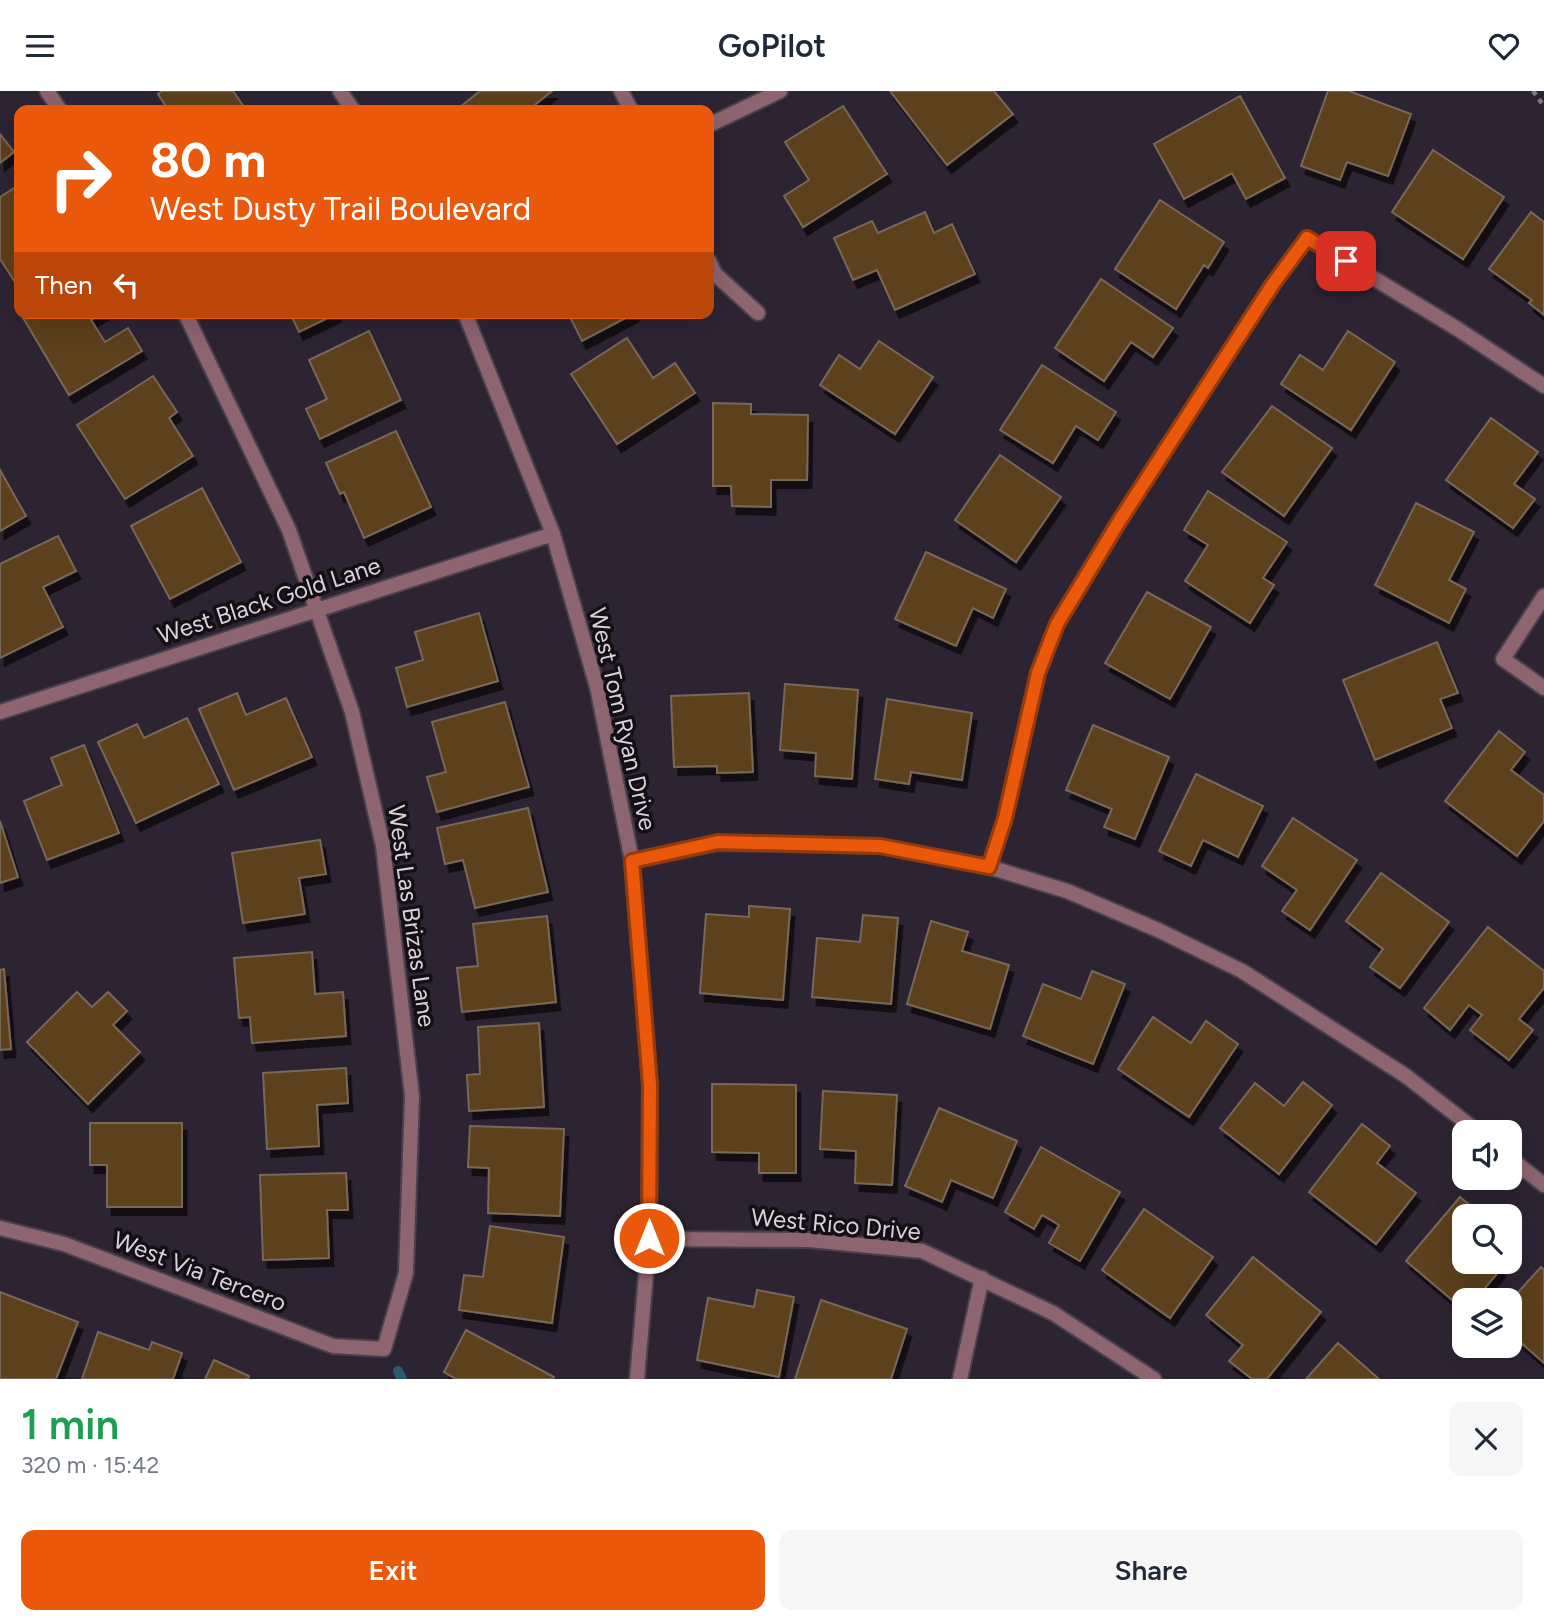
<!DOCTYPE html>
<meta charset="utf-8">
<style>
:root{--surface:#fff;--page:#f6f6f7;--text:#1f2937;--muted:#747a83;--accent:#ea580c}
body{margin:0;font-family:Figtree,sans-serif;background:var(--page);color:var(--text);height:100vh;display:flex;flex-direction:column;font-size:26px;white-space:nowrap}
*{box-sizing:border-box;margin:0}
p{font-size:23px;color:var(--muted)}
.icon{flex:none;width:38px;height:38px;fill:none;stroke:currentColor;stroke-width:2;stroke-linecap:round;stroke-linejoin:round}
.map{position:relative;height:1288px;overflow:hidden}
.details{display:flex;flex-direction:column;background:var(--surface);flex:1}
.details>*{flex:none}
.hud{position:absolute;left:14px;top:14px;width:700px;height:214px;border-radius:14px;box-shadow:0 7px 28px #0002;background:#ea580c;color:#fff;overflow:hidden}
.buttons{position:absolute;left:1452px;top:1029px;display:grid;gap:14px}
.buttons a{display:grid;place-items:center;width:70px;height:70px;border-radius:14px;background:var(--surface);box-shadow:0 7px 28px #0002;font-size:35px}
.pin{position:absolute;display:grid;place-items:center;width:60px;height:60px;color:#fff;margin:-30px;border-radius:14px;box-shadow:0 4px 10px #0006}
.me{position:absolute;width:77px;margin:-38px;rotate:0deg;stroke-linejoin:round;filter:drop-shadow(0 0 5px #0008)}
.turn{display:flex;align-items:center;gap:24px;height:147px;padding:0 21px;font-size:32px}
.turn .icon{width:91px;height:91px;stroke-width:2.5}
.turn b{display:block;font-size:49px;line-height:60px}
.then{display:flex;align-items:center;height:66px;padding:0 21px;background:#0003;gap:14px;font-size:26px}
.round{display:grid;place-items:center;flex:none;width:74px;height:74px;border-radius:14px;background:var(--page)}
.overview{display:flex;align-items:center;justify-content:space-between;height:119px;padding:0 21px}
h1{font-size:42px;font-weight:600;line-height:52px;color:#1e9e55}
.cta{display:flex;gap:14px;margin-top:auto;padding:14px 21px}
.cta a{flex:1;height:80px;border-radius:14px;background:var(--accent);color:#fff;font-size:28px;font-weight:600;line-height:80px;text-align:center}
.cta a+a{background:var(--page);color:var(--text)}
header{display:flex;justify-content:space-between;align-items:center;height:91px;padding:0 21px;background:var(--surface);font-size:32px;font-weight:600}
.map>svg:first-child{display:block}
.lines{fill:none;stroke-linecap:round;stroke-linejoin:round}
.stream{stroke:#295b71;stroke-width:10}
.building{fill:#5d3f1c;stroke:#776858;stroke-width:2;filter:url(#shadow)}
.minor-casing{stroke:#48404e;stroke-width:18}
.tertiary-casing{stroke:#48404e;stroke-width:18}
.path{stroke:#7f7884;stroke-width:4.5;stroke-dasharray:5 5;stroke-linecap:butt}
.minor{stroke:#8d646f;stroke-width:14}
.tertiary{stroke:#8d646f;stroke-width:14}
.route-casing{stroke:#983908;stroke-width:18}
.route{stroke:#ea580c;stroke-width:12}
.labels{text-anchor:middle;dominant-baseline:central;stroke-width:7;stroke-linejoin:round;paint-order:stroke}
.street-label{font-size:24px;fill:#d8d2dc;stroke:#130f15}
</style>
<header><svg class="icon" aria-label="menu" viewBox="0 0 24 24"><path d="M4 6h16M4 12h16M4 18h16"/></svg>GoPilot<svg class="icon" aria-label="heart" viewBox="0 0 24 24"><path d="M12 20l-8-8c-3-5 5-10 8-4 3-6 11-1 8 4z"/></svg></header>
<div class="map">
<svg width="1544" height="1288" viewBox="0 0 1544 1288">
<defs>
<filter id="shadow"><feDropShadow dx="4.5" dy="8" stdDeviation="0" flood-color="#0009"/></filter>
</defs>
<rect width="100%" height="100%" fill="#2d2433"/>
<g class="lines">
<polyline class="stream" points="398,1280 402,1288"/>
</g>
<g class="building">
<polygon points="162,0 233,0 246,19 168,19 158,3"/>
<polygon points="480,0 552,0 531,17 533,19 463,19 460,16"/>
<polygon points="890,0 994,0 1013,23 947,74"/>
<polygon points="1328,0 1349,0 1411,23 1388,85 1347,71 1340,89 1301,75"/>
<polygon points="1240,5 1285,87 1246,108 1232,82 1184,108 1154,53"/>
<polygon points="843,15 887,83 803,136 784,105 809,89 785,51"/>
<polygon points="0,43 14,61 0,72"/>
<polygon points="1433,59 1504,106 1463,168 1392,121"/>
<polygon points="19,94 19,195 18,196 0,168 0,106"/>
<polygon points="1160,109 1224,151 1208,177 1204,174 1176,218 1115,178"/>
<polygon points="925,121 934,142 952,133 975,183 895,219 877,179 853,189 834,147 872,130 878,142"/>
<polygon points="1531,121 1544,131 1544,224 1529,212 1532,209 1489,178"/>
<polygon points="1101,188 1173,237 1153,266 1131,251 1104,290 1055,257"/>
<polygon points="27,222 102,222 91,229 105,251 128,237 142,260 69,304 22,225"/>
<polygon points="290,222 338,222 299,241"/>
<polygon points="568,222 635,222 582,250"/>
<polygon points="369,240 401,309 320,348 306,318 327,308 309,269"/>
<polygon points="1348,240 1395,271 1351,339 1281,293 1300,264 1323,279"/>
<polygon points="627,247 653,287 675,272 695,302 617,353 571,283"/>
<polygon points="879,250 933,286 895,343 820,294 839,264 860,278"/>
<polygon points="1042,274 1116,321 1098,349 1076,335 1053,372 1000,339"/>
<polygon points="153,285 177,321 169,327 193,365 125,408 77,334"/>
<polygon points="713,312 751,313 751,323 808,324 807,389 771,389 771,416 732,415 731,395 713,395"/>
<polygon points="1272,315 1332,357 1284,425 1222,381"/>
<polygon points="1491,327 1538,361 1514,393 1535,408 1513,437 1446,389"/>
<polygon points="396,340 431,416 364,447 344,401 340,403 326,372"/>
<polygon points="1000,364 1061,406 1016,471 955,429"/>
<polygon points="0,379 26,425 0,440"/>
<polygon points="202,397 241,471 170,508 131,435"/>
<polygon points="1208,400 1287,451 1263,487 1274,494 1250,532 1185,490 1208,454 1184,439"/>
<polygon points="1416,412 1474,441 1449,489 1466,498 1449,532 1375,494"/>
<polygon points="58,445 76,480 43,496 63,536 0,567 0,473"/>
<polygon points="926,461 1006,498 993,527 973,517 956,555 895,528"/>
<polygon points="1147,501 1211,536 1170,608 1105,572"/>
<polygon points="479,522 498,590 407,616 396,577 423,569 415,541"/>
<polygon points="1437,551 1458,602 1440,608 1452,637 1375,669 1343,589"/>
<polygon points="785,593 858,599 852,688 815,685 816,662 780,659"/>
<polygon points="237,602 246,624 286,607 312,666 234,699 199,618"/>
<polygon points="749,602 753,681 717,682 717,675 674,676 671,605"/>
<polygon points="887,608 972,622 962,689 911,681 909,693 875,688"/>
<polygon points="505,611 529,696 437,721 427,686 446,681 432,631"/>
<polygon points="187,627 219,693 136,732 98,651 137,633 144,647"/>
<polygon points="1093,634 1169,666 1135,748 1104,736 1112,718 1066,699"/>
<polygon points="1499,640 1525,661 1511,679 1544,704 1544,730 1517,765 1445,710"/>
<polygon points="84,654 119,742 47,769 24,710 62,694 51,667"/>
<polygon points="1196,683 1263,715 1238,766 1203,749 1191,775 1159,760"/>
<polygon points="528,717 548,801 475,817 463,769 445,773 437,737"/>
<polygon points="1293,727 1357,769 1310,839 1282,820 1297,799 1262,775"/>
<polygon points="0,730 18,786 0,792"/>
<polygon points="320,749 326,783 299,787 305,823 243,832 232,762"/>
<polygon points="1381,782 1449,831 1400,897 1370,876 1383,858 1346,830"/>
<polygon points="749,815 790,818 783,909 700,902 706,823 749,826"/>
<polygon points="863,824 898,827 891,913 812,906 817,847 860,851"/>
<polygon points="547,825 556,911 462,921 457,877 478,875 473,833"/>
<polygon points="931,830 968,841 962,860 1009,874 990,938 907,913"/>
<polygon points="1488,836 1544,880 1544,897 1519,928 1533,939 1509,969 1470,939 1482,924 1469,914 1450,939 1424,917"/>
<polygon points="312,861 315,903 343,901 346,945 252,952 250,926 239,927 234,867"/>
<polygon points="4,878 11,958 0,959 0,879"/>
<polygon points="1092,880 1125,893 1093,973 1023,945 1043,893 1081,908"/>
<polygon points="77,901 92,916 108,901 127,920 113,934 140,961 88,1013 27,951"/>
<polygon points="1153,926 1191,952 1206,930 1238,953 1189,1026 1118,978"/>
<polygon points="539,932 544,1016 469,1020 467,984 480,983 478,936"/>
<polygon points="346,977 348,1012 317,1014 319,1055 267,1058 263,982"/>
<polygon points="1303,991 1332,1014 1279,1083 1220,1037 1255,992 1284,1015"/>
<polygon points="712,993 796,994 796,1082 759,1082 759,1062 712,1061"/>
<polygon points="823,1000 897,1004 892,1094 855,1092 856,1060 820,1058"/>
<polygon points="939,1017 1017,1050 993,1107 951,1089 942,1111 905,1095"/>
<polygon points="90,1032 182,1032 182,1116 107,1116 107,1074 90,1074"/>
<polygon points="1362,1033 1390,1055 1377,1072 1416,1102 1376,1153 1309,1101"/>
<polygon points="470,1035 564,1038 560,1125 488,1122 489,1077 468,1076"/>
<polygon points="1041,1056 1120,1101 1080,1170 1049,1152 1059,1134 1042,1124 1034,1138 1005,1121"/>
<polygon points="346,1082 348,1119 327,1119 329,1167 263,1169 260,1084"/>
<polygon points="1460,1106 1483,1125 1465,1125 1465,1171 1492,1171 1501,1178 1475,1209 1465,1209 1465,1220 1406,1170"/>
<polygon points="1144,1118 1213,1166 1170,1227 1102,1179"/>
<polygon points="490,1135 564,1146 552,1232 459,1219 464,1184 483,1186"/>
<polygon points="1253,1166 1321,1221 1267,1288 1252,1288 1229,1270 1243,1254 1206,1224"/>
<polygon points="1541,1176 1544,1179 1544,1272 1510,1242 1510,1210"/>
<polygon points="757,1199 794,1206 779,1286 697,1269 708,1207 754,1216"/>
<polygon points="0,1201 78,1231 56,1288 0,1288"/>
<polygon points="821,1209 907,1238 891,1288 795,1288"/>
<polygon points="466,1239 554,1286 553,1288 456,1288 444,1281"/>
<polygon points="98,1241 149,1259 152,1251 182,1262 173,1288 82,1288"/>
<polygon points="1338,1252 1379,1288 1306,1288"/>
<polygon points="214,1269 249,1285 248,1288 205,1288"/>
</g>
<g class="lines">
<g class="minor-casing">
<g id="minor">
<polyline points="47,0 60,19"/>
<polyline points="621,0 631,19"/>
<polyline points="709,34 780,0"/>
<polyline points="709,170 715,183 758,222"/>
<polyline points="1544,505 1503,568 1544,597"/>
<polyline points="0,621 553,443"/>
<polyline points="632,770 718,752 880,755 989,776 1067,800 1158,839 1242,880 1406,985 1478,1041"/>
<polyline points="989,776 1005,727 1038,582 1057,533 1120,429 1273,193 1307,147 1456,237 1544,295"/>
<polyline points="1510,1067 1544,1094"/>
<polyline points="0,1137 64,1153 333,1255 384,1258 406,1182 412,1005 383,755 352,621 289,439 185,222"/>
<polyline points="649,1148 809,1149 922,1160 1053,1222 1154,1288"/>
<polyline points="960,1288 982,1187"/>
</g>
</g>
<g class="tertiary-casing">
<g id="tertiary">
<polyline points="340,0 353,19"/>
<polyline points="465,222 553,443 597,596 632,770 650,994 649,1148 637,1288"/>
</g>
</g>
<polyline class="path" points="1533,0 1544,15"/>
<use href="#minor" class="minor"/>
<use href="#tertiary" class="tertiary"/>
</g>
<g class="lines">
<g class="route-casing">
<polyline id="route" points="649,1147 650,994 632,770 718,751 880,755 989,776 1005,727 1038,582 1057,533 1120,429 1273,193 1307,147 1346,170"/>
</g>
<use href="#route" class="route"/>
</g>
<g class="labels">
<g class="street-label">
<text transform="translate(269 509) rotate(-18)">West Black Gold Lane</text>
<text transform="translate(623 628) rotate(77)">West Tom Ryan Drive</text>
<text transform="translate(412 825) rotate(82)">West Las Brizas Lane</text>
<text transform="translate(836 1133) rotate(5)">West Rico Drive</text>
<text transform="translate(200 1180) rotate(21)">West Via Tercero</text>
</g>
</g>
</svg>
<div class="buttons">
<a><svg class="icon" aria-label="sound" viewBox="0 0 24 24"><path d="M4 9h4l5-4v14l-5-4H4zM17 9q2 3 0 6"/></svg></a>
<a><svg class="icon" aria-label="search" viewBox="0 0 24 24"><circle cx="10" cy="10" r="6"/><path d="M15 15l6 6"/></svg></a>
<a><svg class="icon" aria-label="layers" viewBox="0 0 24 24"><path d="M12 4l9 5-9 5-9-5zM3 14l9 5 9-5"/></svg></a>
</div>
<div class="pin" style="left:1346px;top:170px;background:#d93025"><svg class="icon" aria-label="arrive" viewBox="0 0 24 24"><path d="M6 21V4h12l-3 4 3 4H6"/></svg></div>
<svg class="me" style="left:649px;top:1147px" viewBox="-20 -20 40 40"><circle r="17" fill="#ea580c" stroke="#fff" stroke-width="3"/><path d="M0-11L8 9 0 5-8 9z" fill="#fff"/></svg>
<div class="hud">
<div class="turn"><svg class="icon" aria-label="right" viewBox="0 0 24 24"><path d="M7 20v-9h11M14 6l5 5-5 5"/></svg><div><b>80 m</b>West Dusty Trail Boulevard</div></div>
<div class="then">Then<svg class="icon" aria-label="left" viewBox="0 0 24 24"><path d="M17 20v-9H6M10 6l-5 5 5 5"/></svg></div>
</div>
</div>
<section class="details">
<div class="overview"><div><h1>1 min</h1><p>320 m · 15:42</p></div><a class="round"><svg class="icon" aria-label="close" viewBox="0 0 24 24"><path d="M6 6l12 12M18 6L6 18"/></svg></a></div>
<div class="cta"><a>Exit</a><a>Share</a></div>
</section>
